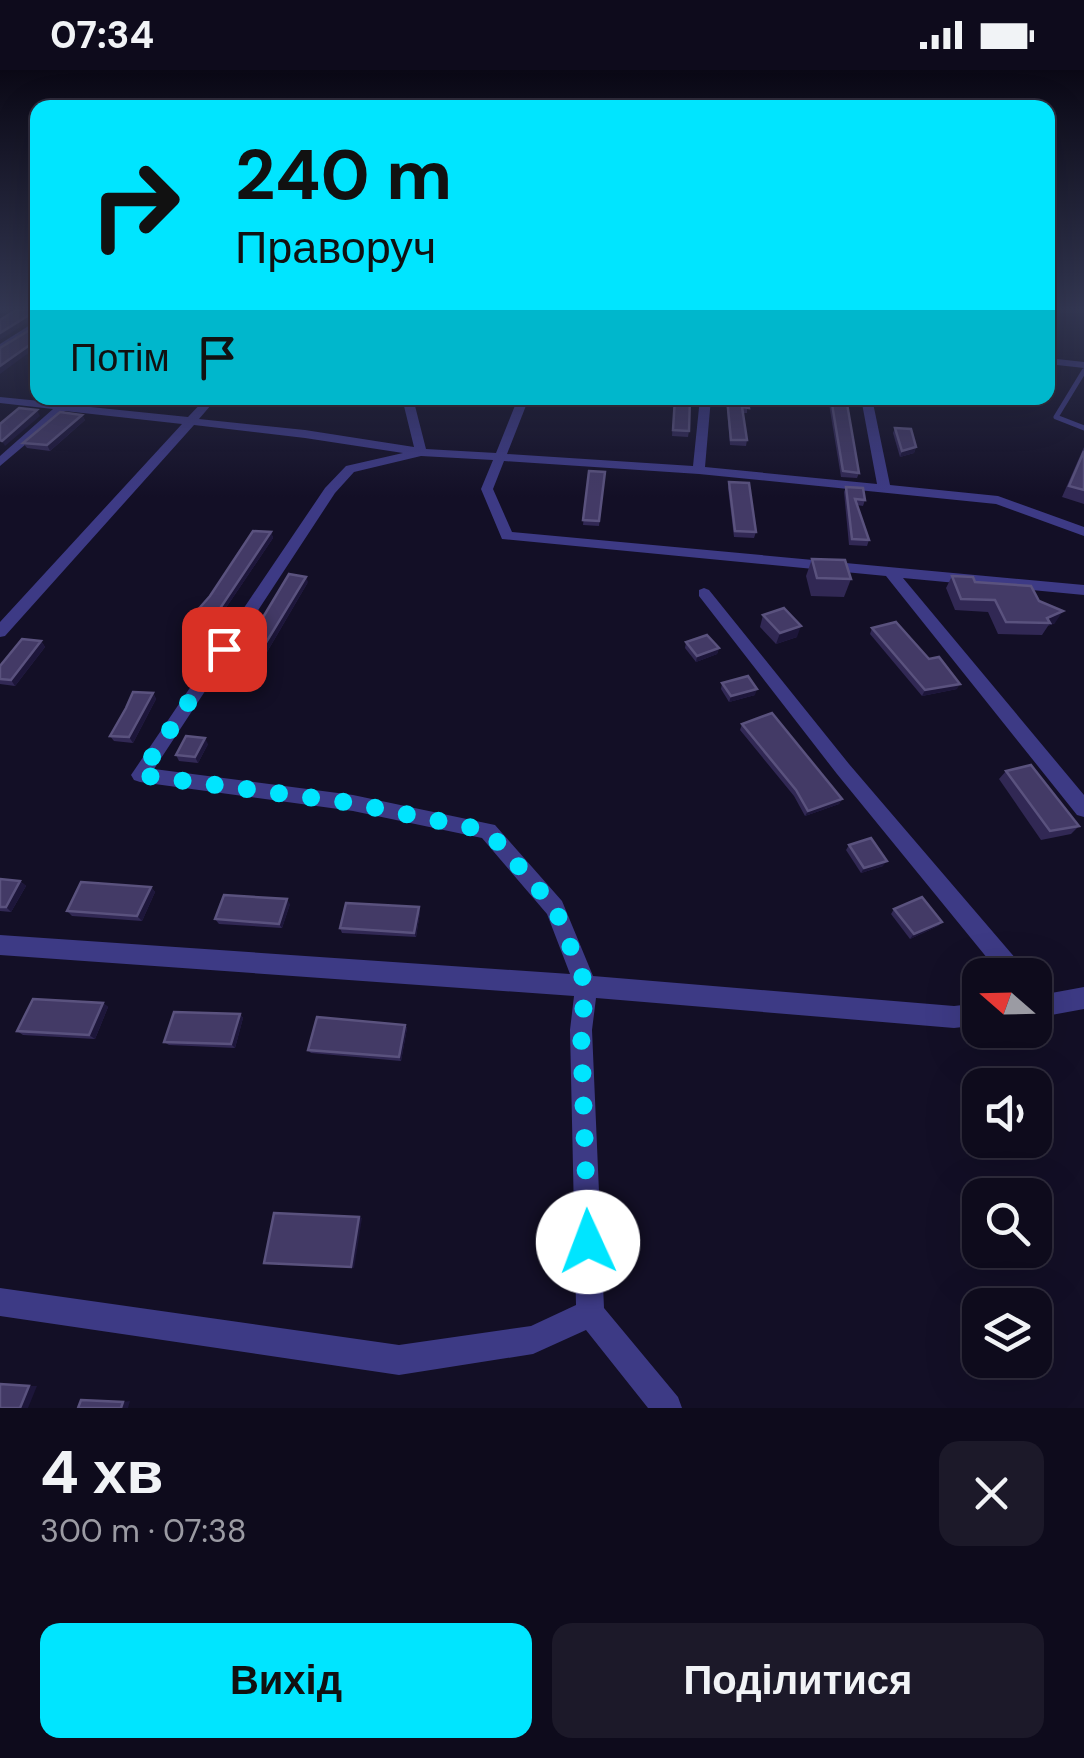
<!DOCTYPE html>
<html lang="uk">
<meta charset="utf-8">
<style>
:root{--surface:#0e0b1c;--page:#1c1929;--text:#f1f3f6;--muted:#9b9ba3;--line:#2e2b3b;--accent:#00e5ff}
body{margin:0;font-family:"DM Sans",sans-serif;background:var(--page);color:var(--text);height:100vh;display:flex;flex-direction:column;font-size:38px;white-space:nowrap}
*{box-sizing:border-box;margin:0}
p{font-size:32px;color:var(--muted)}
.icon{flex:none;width:55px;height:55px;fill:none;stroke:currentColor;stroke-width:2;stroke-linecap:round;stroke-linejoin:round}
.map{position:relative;height:1338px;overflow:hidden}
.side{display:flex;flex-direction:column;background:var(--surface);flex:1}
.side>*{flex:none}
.top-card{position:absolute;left:30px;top:30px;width:1025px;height:305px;border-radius:20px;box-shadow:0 10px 40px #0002,0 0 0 2px var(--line);background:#00e5ff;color:#111;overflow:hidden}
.needle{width:65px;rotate:290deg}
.fabs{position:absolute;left:962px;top:888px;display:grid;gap:20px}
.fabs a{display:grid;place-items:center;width:90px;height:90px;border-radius:20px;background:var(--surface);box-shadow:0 10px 40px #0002,0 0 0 2px var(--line);font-size:50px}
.pin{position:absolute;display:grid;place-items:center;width:85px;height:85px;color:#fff;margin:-42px;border-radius:20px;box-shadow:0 5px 15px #0006}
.me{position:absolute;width:110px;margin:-55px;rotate:358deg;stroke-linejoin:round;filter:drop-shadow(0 0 8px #0008)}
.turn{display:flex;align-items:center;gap:35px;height:210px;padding:0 40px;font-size:45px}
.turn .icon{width:130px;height:130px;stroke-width:2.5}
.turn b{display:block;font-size:70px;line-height:85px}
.then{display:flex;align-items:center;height:95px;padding:0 40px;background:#0003;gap:20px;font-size:38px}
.round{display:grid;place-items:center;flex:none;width:105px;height:105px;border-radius:20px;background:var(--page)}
.headline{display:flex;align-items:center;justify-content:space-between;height:170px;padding:0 40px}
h1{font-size:60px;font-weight:700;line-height:75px}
.primary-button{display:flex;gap:20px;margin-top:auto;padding:20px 40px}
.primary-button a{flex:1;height:115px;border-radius:20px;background:var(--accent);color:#111;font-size:40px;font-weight:700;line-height:115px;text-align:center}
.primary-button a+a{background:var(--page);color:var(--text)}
.status{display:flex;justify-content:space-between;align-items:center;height:70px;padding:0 50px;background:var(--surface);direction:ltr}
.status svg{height:28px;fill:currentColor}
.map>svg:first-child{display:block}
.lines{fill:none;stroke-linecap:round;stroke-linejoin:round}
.lane{stroke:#3d3a85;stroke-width:5}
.street{fill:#3d3a85;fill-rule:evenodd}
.wall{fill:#312854}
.shaded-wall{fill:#1d163a}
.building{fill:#433a66;stroke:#5a527e;stroke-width:2.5}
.route{stroke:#00e5ff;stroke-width:18;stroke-dasharray:0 32.4}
</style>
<div class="status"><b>07:34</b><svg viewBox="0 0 49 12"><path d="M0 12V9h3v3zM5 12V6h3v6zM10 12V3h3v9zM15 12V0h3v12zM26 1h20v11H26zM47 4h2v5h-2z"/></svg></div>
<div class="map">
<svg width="1084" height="1338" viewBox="0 0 1084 1338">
<rect width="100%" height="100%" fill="#130f26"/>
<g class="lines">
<polyline class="lane" points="1084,301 1056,347 1084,358"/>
<g class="street">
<polygon points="38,250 38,258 0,282 0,274"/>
<polygon points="1048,288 1084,292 1084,298 1048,294"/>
<polygon points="0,327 60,333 66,331 71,335 188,347 206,328 217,328 199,349 305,360 414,377 402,328 413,328 426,379 496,383 518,328 529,328 507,384 693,396 700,328 711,328 705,397 877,414 861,328 872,328 890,415 998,426 1084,457 1084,466 996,434 699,404 504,391 493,419 512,462 1084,515 1084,525 903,508 1084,725 1084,747 1077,745 886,506 502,469 481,419 493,390 421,386 354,402 335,423 154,699 353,725 495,755 562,831 593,906 954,936 980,933 980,955 954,958 596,928 592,960 604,1238 678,1327 682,1338 648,1338 586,1260 533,1284 399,1305 0,1246 0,1218 399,1275 531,1256 576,1235 570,960 574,926 0,885 0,865 570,904 547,844 482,768 353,741 140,712 134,710 131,705 325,418 346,396 403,383 305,368 194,355 5,566 0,567 0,552 182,354 65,341 0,396 0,386 53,339 0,333"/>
<polygon points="704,518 709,520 849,694 1023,897 1026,905 1001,905 837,704 699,526 699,520"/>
<polygon points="1084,917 1084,939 1035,948 1035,926"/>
</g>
</g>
<g class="wall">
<polygon points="674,328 689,361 688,367 672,366"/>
<polygon points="726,328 747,328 747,343 743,343 747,370 746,376 730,375"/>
<polygon points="828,328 846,328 859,403 857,408 841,407"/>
<polygon points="82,345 85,350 50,381 27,378 23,373"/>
<polygon points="895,358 916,377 914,383 900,387 893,363"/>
<polygon points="1084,377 1084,434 1062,427"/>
<polygon points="589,401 605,402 599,456 583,455"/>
<polygon points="729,412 756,462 754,468 734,467 728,418"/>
<polygon points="846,417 865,430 863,436 857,435 869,470 867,476 849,475 844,422"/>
<polygon points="271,462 273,468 217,551 198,549 195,543"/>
<polygon points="812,489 851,509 844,527 811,526 806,506"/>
<polygon points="952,506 1039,531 1055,553 1048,556 1042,565 998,564 988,542 955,540 946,518"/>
<polygon points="308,512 267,582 247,578 244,573"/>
<polygon points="763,545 797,567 776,574 760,557"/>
<polygon points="872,558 957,619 922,626 870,564"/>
<polygon points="41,571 45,577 15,616 0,614 0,596"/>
<polygon points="686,572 719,578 717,584 696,592 685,578"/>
<polygon points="722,613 755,625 729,632 721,619"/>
<polygon points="153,623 156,629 133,673 114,671 110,666"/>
<polygon points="742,654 842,729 839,734 805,746 794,726 740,660"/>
<polygon points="208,674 198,693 179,691 176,685"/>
<polygon points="1006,701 1079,756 1071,764 1041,770 999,709"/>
<polygon points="849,775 883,796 861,803 846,780"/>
<polygon points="0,809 20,811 26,816 11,842 0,841"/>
<polygon points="151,817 155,822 142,851 72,846 67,841"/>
<polygon points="290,834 282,858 219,854 215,849"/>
<polygon points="894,839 942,852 938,856 910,869 891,844"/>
<polygon points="420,842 416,867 342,863 340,858"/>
<polygon points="103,933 108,937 95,969 23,965 17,961"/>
<polygon points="240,944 243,948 235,978 169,975 164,972"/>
<polygon points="405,955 407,958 401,991 311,983 308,980"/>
</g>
<g class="shaded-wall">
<polygon points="34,242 36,247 0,270 0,263"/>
<polygon points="38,269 38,276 0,304 0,296"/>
<polygon points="37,340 40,346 5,376 2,371"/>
<polygon points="82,345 85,350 50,381 47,375"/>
<polygon points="916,377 914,383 900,387 902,381"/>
<polygon points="271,462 273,468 217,551 215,546"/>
<polygon points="306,507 308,512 267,582 264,576"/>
<polygon points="1063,541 1055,553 1048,556 1050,553 1047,548"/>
<polygon points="801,556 797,567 776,574 780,563"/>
<polygon points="41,571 45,577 15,616 11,610"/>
<polygon points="719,578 717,584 696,592 697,586"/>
<polygon points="960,614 957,619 922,626 925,620"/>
<polygon points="757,619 755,625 729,632 731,626"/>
<polygon points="153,623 156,629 133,673 129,667"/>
<polygon points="205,668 208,674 198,693 195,687"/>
<polygon points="842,729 839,734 805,746 808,741"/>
<polygon points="887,791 883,796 861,803 864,798"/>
<polygon points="20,811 26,816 11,842 6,837"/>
<polygon points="151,817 155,822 142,851 137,846"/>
<polygon points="287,829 290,834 282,858 279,854"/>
<polygon points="419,837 420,842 416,867 414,863"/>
<polygon points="942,852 938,856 910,869 914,864"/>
<polygon points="103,933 108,937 95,969 89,965"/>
<polygon points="240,944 243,948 235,978 231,974"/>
<polygon points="405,955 407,958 401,991 399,987"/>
<polygon points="359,1147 362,1148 354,1198 351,1197"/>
<polygon points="29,1316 37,1316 28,1338 20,1338"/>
<polygon points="130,1331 128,1338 121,1338 123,1332"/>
</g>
<g class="building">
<polygon points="16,240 38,240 38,242 34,242 0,263 0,250"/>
<polygon points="38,255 38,269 0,296 0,278"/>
<polygon points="675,328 690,328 689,361 673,360"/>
<polygon points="727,328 747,328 749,338 742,337 747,370 731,370"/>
<polygon points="831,328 846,328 859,403 843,401"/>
<polygon points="19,338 37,340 2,371 0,370 0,354"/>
<polygon points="60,342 82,345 47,375 23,373"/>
<polygon points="895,358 911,359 916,377 902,381"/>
<polygon points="1084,381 1084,420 1069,416"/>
<polygon points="589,401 605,402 599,451 583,450"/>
<polygon points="729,412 749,413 756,462 735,461"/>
<polygon points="846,417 863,418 865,430 855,429 869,470 852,469"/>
<polygon points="253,461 271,462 215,546 195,543 210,526"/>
<polygon points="812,489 845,490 851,509 817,508"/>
<polygon points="289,504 306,507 264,576 244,573 256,559"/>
<polygon points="952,506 973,507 975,512 1031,516 1039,531 1063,541 1047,548 1050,553 1006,552 995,530 961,529"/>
<polygon points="784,538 801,556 780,563 763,545"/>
<polygon points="896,552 929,589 939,587 960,614 925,620 872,558"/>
<polygon points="707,565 719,578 697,586 686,572"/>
<polygon points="22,569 41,571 11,610 0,609 0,596"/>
<polygon points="748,606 757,619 731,626 722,613"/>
<polygon points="133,622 153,623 129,667 110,666 126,638"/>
<polygon points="772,643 842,729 808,741 796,720 742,654"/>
<polygon points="186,666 205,668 195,687 176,685"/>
<polygon points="1031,695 1079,756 1050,761 1006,701"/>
<polygon points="871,768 887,791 864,798 849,775"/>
<polygon points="0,809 20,811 6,837 0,837"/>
<polygon points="81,812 151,817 137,846 67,841"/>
<polygon points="224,825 287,829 279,854 215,849"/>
<polygon points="922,827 942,852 914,864 894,839"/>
<polygon points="346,833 419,837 414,863 340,858"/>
<polygon points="33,929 103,933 89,965 17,961"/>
<polygon points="174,942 240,944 231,974 164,972"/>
<polygon points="317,947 405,955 399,987 308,980"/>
<polygon points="274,1143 359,1147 351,1197 264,1193"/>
<polygon points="0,1314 29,1316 20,1338 0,1338"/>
<polygon points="81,1330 123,1332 121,1338 78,1338"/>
</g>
<linearGradient id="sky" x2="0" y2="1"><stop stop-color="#0a0815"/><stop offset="0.56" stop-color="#333752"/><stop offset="1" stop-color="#333752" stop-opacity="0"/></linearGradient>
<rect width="1084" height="427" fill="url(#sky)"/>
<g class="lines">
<polyline class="route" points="224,579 140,705 352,733 488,761 555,838 586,916 581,960 588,1172"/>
</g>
</svg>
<div class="fabs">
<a><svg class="needle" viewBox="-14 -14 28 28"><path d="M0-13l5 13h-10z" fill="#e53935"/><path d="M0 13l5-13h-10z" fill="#9b9ba3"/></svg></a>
<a><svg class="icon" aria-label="sound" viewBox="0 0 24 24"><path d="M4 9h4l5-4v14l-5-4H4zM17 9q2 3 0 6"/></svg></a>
<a><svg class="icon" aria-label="search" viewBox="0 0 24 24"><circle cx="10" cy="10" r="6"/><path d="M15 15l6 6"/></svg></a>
<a><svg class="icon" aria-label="layers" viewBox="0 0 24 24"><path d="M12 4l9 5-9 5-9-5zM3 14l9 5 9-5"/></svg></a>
</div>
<div class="pin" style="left:224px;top:579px;background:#d93025"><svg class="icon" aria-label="arrive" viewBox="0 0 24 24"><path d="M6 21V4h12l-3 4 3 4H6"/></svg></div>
<svg class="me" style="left:588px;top:1172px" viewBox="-20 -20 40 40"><circle r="19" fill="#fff"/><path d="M0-13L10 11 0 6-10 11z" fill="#00e5ff"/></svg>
<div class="top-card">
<div class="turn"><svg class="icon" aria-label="right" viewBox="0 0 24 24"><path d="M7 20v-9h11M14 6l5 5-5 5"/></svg><div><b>240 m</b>Праворуч</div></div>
<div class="then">Потім<svg class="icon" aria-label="arrive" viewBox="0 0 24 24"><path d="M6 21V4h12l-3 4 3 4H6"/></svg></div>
</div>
</div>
<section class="side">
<div class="headline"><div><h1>4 хв</h1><p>300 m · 07:38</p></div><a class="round"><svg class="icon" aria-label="close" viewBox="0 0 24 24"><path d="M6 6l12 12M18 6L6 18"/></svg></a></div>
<div class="primary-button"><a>Вихід</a><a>Поділитися</a></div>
</section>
